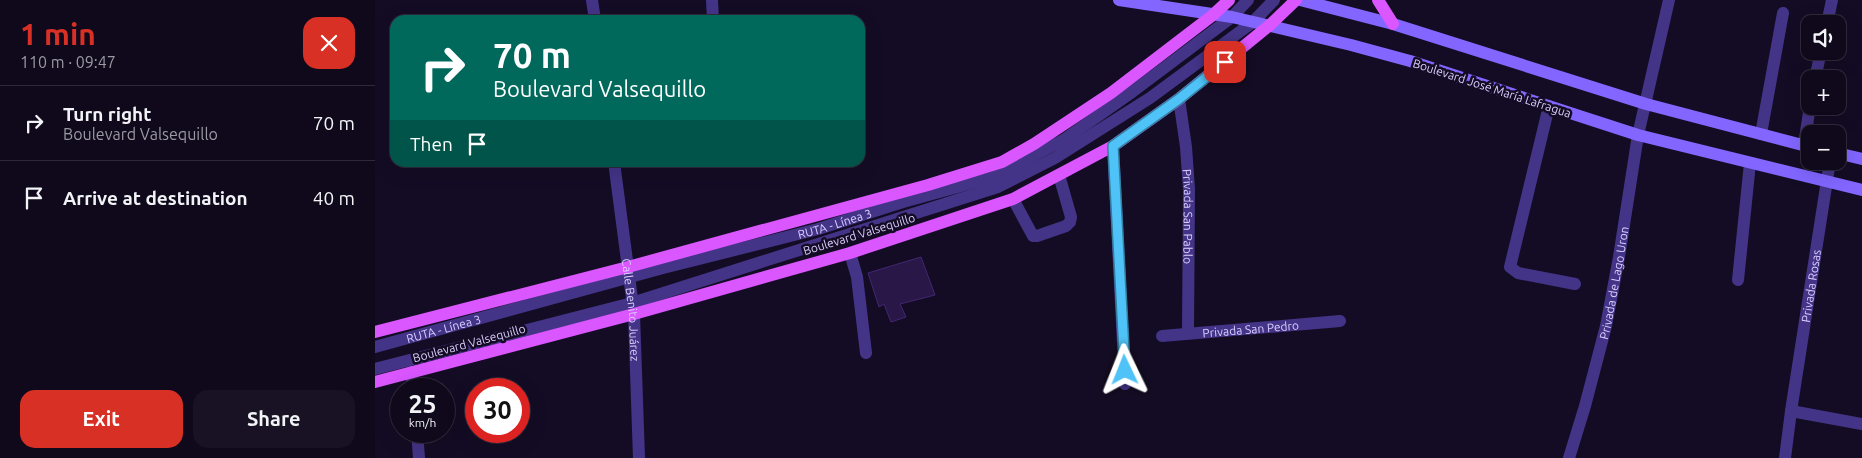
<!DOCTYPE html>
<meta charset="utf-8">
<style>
:root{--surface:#0f091b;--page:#181224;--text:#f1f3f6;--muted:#9b9aa3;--line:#2f2a3a;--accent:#d93025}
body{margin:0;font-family:Ubuntu,sans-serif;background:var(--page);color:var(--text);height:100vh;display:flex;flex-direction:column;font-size:19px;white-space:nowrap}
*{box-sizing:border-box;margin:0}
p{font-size:16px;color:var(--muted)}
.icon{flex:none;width:28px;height:28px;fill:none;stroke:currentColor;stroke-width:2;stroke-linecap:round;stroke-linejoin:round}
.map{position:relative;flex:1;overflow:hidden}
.panel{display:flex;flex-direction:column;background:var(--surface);width:375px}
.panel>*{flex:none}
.guide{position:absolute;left:15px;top:15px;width:475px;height:152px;border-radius:15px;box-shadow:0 5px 20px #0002,0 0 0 1px var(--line);background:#00695c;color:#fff;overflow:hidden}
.fabs{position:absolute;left:1426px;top:15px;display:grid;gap:10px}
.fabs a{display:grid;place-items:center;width:45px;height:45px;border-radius:10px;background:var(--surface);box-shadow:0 5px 20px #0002,0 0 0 1px var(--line);font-size:25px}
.speed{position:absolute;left:15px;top:378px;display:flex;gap:10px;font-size:25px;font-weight:700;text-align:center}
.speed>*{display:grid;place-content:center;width:65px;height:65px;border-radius:50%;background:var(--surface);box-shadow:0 5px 20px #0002,0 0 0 1px var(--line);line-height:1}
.speed small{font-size:12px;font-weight:400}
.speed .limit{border:8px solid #d22;background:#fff;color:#111}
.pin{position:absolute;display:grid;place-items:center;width:42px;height:42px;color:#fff;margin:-21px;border-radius:10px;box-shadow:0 2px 8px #0006}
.me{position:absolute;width:55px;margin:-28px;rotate:358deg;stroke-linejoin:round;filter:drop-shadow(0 0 4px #0008)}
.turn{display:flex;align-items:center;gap:18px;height:105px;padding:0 20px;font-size:22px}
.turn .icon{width:65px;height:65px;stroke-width:2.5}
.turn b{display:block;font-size:35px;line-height:42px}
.then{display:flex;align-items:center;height:48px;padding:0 20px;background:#0003;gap:10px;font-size:19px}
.round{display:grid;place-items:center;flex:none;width:52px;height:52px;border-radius:15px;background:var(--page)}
.head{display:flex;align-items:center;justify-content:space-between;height:85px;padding:0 20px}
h1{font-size:30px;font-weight:600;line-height:38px;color:var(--accent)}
.cta{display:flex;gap:10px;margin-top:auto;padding:10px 20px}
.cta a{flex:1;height:58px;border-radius:15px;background:var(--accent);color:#fff;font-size:20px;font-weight:600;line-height:58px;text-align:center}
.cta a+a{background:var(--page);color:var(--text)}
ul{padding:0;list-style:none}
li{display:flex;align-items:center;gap:15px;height:75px;padding:0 20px;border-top:1px solid var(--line)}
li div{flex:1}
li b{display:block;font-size:19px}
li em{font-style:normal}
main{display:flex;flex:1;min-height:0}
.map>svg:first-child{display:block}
.building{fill:#281747;stroke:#422774}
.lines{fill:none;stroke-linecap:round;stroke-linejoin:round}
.lane{stroke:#443487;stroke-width:12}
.street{stroke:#443487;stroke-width:12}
.secondary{stroke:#8266ff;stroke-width:12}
.primary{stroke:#da56ff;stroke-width:12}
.route-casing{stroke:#337fa1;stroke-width:12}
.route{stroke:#4fc3f7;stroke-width:9}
.labels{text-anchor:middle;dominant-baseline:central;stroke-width:5;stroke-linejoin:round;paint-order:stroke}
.street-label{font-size:12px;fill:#dccfff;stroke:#140c24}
</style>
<main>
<section class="panel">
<div class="head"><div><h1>1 min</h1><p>110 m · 09:47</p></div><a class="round" style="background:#d93025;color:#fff"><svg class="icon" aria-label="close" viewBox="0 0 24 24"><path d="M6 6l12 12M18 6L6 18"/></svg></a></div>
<ul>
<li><svg class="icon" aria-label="right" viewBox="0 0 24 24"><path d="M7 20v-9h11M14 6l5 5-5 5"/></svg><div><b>Turn right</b><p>Boulevard Valsequillo</p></div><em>70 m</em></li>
<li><svg class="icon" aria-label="arrive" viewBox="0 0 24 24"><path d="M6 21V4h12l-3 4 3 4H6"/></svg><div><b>Arrive at destination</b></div><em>40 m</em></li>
</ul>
<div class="cta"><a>Exit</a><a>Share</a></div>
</section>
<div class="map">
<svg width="1487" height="458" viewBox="0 0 1487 458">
<rect width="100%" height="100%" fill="#140c24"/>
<polygon class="building" points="546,257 560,295 525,304 531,317 516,322 509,304 504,307 493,273"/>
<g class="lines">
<g class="lane">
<polyline points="337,0 338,20"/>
<polyline points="1452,24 1457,0"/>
<polyline points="1440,79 1446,51"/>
<polyline points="1174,106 1135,267 1143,273 1200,284"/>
<polyline points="1386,134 1408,13"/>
<polyline points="1429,145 1435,106"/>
<polyline points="638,199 658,236 662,236 691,226 695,222 696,217 684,175"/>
<polyline points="475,253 482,277 491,353"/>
<polyline points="1363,280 1375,163"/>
<path id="s1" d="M0 347 288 268 443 229 528 202 619 177 690 139 757 92 857 17 873 0"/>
<polyline points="0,369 257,303 623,187 680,158 775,98 878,22 899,0"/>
</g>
<g class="street">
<polyline points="217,0 220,20"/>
<path id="s2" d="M804 99 811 147 814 189 813 333"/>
<polyline points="738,146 750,384"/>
<path id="s3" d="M239 162 259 314 264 458"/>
<path id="s4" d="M787 336 965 321"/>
<polyline points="36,372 38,389"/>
<polyline points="1416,411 1487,424"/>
<polyline points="42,431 44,458"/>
<path id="s5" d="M1194 458 1210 406 1231 326 1244 257 1263 135 1294 0"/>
<path id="s6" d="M1410 458 1416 411 1455 161"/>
</g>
<g class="secondary">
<polyline points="744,0 857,17 976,45 1035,61 1263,135 1487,190"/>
<polyline points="925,0 1018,24 1271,104 1435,147"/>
<polyline points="1462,153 1487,159"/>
</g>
<g class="primary">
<polyline points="1003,0 1018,24"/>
<polyline points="0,332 253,267 553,185 627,162 659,144 736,93 838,15 854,0"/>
<polyline points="0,382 259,314 475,253 638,199 738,146 804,99 895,25 921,0"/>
</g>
</g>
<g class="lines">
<g class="route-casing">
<polyline id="route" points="750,370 738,146 804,99 850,62"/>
</g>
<use href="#route" class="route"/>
</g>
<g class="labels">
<g class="street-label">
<text transform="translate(1117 88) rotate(18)">Boulevard José María Lafragua</text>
<text stroke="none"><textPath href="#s2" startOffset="118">Privada San Pablo</textPath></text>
<text stroke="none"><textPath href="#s1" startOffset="476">RUTA - Línea 3</textPath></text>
<text transform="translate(484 234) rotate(-17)">Boulevard Valsequillo</text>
<text stroke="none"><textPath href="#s5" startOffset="181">Privada de Lago Uron</textPath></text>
<text stroke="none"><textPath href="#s6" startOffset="174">Privada Rosas</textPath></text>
<text stroke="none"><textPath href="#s3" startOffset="149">Calle Benito Juárez</textPath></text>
<text stroke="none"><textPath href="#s4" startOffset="89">Privada San Pedro</textPath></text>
<text stroke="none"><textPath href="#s1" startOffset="71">RUTA - Línea 3</textPath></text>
<text transform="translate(94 343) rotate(-15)">Boulevard Valsequillo</text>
</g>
</g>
</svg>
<div class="fabs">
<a><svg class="icon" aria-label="sound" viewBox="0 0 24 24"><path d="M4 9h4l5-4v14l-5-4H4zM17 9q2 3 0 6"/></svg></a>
<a>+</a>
<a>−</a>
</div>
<div class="speed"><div>25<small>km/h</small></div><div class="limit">30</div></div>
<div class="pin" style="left:850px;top:62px;background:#d93025"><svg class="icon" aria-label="arrive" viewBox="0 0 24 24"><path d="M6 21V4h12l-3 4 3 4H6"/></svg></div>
<svg class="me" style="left:750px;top:370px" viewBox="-20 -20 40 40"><path d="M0-17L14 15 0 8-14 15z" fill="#4fc3f7" stroke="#fff" stroke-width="4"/></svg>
<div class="guide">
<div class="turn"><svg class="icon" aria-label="right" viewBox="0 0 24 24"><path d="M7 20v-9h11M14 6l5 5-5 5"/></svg><div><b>70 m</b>Boulevard Valsequillo</div></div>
<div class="then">Then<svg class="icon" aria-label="arrive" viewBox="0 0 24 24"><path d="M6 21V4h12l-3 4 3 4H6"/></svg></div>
</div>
</div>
</main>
